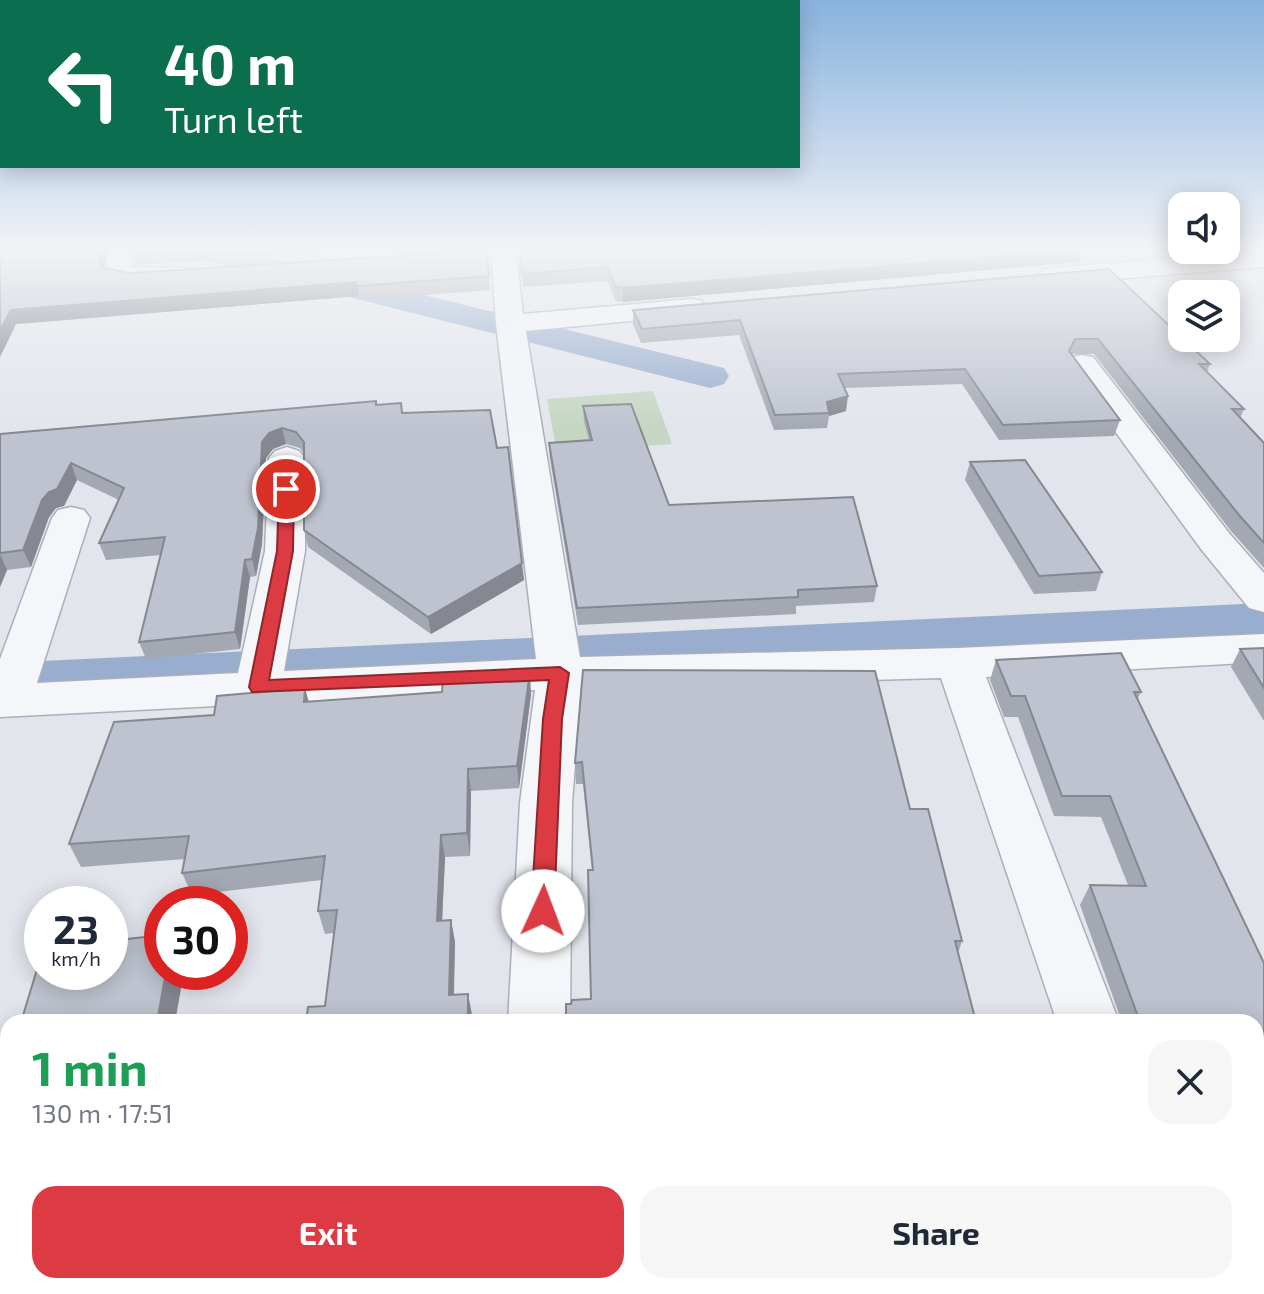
<!DOCTYPE html>
<meta charset="utf-8">
<style>
:root{--surface:#fff;--page:#f6f6f7;--text:#1f2937;--muted:#747a83;--accent:#dc3b43}
body{margin:0;font-family:"Exo 2",sans-serif;background:var(--page);color:var(--text);height:100vh;display:flex;flex-direction:column;font-size:30px;white-space:nowrap}
*{box-sizing:border-box;margin:0}
p{font-size:26px;color:var(--muted)}
.icon{flex:none;width:44px;height:44px;fill:none;stroke:currentColor;stroke-width:2;stroke-linecap:round;stroke-linejoin:round}
.map{position:relative;flex:1;overflow:hidden}
.panel{position:absolute;left:0px;top:1014px;width:1264px;height:280px;display:flex;flex-direction:column;background:var(--surface);border-radius:24px 24px 0 0;box-shadow:0 4px 20px #0003}
.panel>*{flex:none}
.guide{position:absolute;left:0px;top:0px;width:800px;height:168px;box-shadow:0 4px 20px #0003;background:#0b6e4f;color:#fff;overflow:hidden}
.fabs{position:absolute;left:1168px;top:192px;display:grid;gap:16px}
.fabs a{display:grid;place-items:center;width:72px;height:72px;border-radius:16px;background:var(--surface);box-shadow:0 4px 20px #0003;font-size:40px}
.speed{position:absolute;left:24px;top:886px;display:flex;gap:16px;font-size:40px;font-weight:700;text-align:center}
.speed>*{display:grid;place-content:center;width:104px;height:104px;border-radius:50%;background:var(--surface);box-shadow:0 4px 20px #0003;line-height:1}
.speed small{font-size:20px;font-weight:400}
.speed .limit{border:12px solid #d22;background:#fff;color:#111}
.pin{position:absolute;display:grid;place-items:center;width:68px;height:68px;color:#fff;margin:-34px;border:4px solid #fff;border-radius:50%;box-shadow:0 2px 8px #0007}
.me{position:absolute;width:88px;margin:-44px;rotate:2deg;stroke-linejoin:round;filter:drop-shadow(0 0 6px #0008)}
.turn{display:flex;align-items:center;gap:28px;height:168px;padding:0 32px;font-size:36px}
.turn .icon{width:104px;height:104px;stroke-width:2.5}
.turn b{display:block;font-size:56px;line-height:68px}
.round{display:grid;place-items:center;flex:none;width:84px;height:84px;border-radius:24px;background:var(--page)}
.summary{display:flex;align-items:center;justify-content:space-between;height:136px;padding:0 32px}
h1{font-size:48px;font-weight:700;line-height:60px;color:#1e9e55}
.cta{display:flex;gap:16px;margin-top:auto;padding:16px 32px}
.cta a{flex:1;height:92px;border-radius:24px;background:var(--accent);color:#fff;font-size:32px;font-weight:700;line-height:92px;text-align:center}
.cta a+a{background:var(--page);color:var(--text)}
.map>svg:first-child{display:block}
.green{fill:#c5d6c2}
.lines{fill:none;stroke-linecap:round;stroke-linejoin:round}
.canal{fill:#99aecf;fill-rule:evenodd}
.street-casing{stroke:#aaafba;stroke-width:3}
.street{fill:#f5f6f9;fill-rule:evenodd}
.wall{fill:#a3a8b2}
.shaded-wall{fill:#858891}
.building{fill:#bec3cf;stroke:#858891;stroke-width:2}
.route{fill:#dc3b43;stroke:#8f262c;stroke-width:2}
</style>
<div class="map">
<svg width="1264" height="1294" viewBox="0 0 1264 1294">
<rect width="100%" height="100%" fill="#e2e5ec"/>
<polygon class="green" points="653,391 672,444 557,453 547,399"/>
<g class="lines">
<g class="canal">
<polygon points="186,250 239,250 724,368 729,376 724,384 710,388 191,257"/>
<polygon points="1264,603 1264,637 0,701 0,663"/>
</g>
<g class="street-casing">
<g id="street">
<polygon points="109,250 135,250 131,267 184,268 188,274 184,280 175,282 112,281 104,270"/>
<polygon points="491,250 516,251 523,314 692,299 702,301 706,307 702,313 692,315 526,331 580,657 958,648 1264,634 1264,662 986,677 1119,1022 1057,1022 941,678 581,688 572,803 570,1022 508,1022 520,803 535,690 0,717 0,659 52,518 58,510 71,507 84,510 90,518 37,683 238,673 265,551 269,458 275,451 287,447 299,451 305,458 305,551 284,671 536,659 496,324"/>
<polygon points="1264,251 1264,267 1051,284 1042,282 1038,276 1042,270 1051,268"/>
<polygon points="1082,355 1093,357 1229,533 1264,573 1264,612 1249,608 1201,549 1071,371 1067,364 1071,357"/>
<rect x="494" y="1286" width="74" height="8"/>
<polygon points="1136,1286 1210,1286 1213,1294 1139,1294"/>
</g>
</g>
<use href="#street" class="street"/>
</g>
<g class="wall">
<polygon points="0,250 108,250 104,268 130,273 487,250 490,290 360,300 359,296 16,324 0,357"/>
<polygon points="132,250 368,250 135,265"/>
<polygon points="520,250 1083,250 1079,262 623,302 616,301 607,281 523,287"/>
<polygon points="1109,269 1210,364 1207,372 1244,409 1240,418 1264,443 1264,568 1231,531 1094,354 1071,354 1120,420 1114,436 999,440 962,384 845,388 846,411 829,416 827,428 774,430 739,335 641,343 633,324 633,310"/>
<polygon points="377,405 497,448 524,580 431,634 308,547 304,530 304,454 300,448 286,444 273,449 266,458 262,544 256,576 250,577 240,649 146,659 139,642 161,555 106,560 99,543 119,500 77,480 64,506 56,508 49,517 31,567 7,570 0,587 0,434"/>
<polygon points="583,406 669,505 877,586 874,602 796,606 796,614 578,625 550,459 549,443 589,440 584,421"/>
<polygon points="970,462 1102,572 1096,591 1034,594 965,480"/>
<polygon points="1264,648 1264,721 1231,667 1240,649"/>
<polygon points="996,660 1141,692 1137,700 1264,963 1264,1155 1256,1155 1256,1022 1122,1022 1080,905 1090,885 1128,885 1101,817 1054,816 1018,717 1004,717 990,680"/>
<polygon points="583,670 910,809 962,941 958,953 571,1004 591,999 592,870 583,784 576,784 575,763"/>
<polygon points="531,694 519,788 471,791 470,856 445,857 442,921 451,920 455,942 454,995 468,994 472,1022 306,1022 325,1006 334,933 325,934 318,911 322,880 192,895 182,873 185,859 81,867 69,844 214,715 309,701"/>
<polygon points="8,1041 8,1172 0,1174 0,1042"/>
<polygon points="189,1286 431,1286 431,1289 421,1290 420,1294 188,1294"/>
<polygon points="1213,1286 1256,1286 1264,1294 1215,1294"/>
</g>
<g class="shaded-wall">
<polygon points="101,250 108,250 102,275 98,261"/>
<polygon points="1075,250 1083,250 1079,262 623,302 623,288"/>
<polygon points="357,282 359,296 16,324 0,357 0,330 11,310"/>
<polygon points="848,396 846,411 829,416 829,413 827,402"/>
<polygon points="282,428 286,444 273,449 266,458 262,544 256,576 252,559 262,442 269,433"/>
<polygon points="71,463 77,480 64,506 56,508 49,517 31,567 23,550 42,500"/>
<polygon points="0,554 7,570 0,587"/>
<polygon points="245,560 250,577 240,649 235,632"/>
<polygon points="522,563 524,580 431,634 428,617"/>
<polygon points="530,672 531,694 519,788 517,766"/>
<polygon points="305,688 311,710 304,702"/>
<polygon points="468,769 471,791 470,856 467,833"/>
<polygon points="441,835 445,857 441,943 437,921"/>
<polygon points="451,920 455,942 453,1017 449,995"/>
<polygon points="166,972 184,972 175,1022 157,1022"/>
<polygon points="468,994 472,1015 472,1022 468,1022"/>
<polygon points="82,1286 107,1286 105,1294 80,1294"/>
<polygon points="414,1286 419,1286 420,1294 413,1294"/>
</g>
<g class="building">
<polygon points="0,250 101,250 98,261 104,268 130,273 487,250 489,276 357,286 357,282 11,310 0,330"/>
<polygon points="132,250 159,250 131,252"/>
<polygon points="520,250 1075,250 623,288 616,287 607,267 522,274"/>
<polygon points="1109,269 1210,364 1199,364 1244,409 1232,409 1264,443 1264,543 1239,515 1098,339 1075,339 1069,351 1120,420 1003,425 965,369 838,374 848,396 827,402 829,413 775,415 740,320 642,329 633,310"/>
<polygon points="376,401 376,405 401,403 402,413 490,410 497,448 508,447 522,563 428,617 304,530 304,442 296,432 282,428 269,433 262,442 258,528 252,559 245,560 235,632 139,642 165,537 99,543 124,488 71,463 57,489 49,492 42,500 23,550 0,553 0,434"/>
<polygon points="631,404 669,505 853,497 877,586 798,590 798,597 577,608 549,443 592,440 583,406"/>
<polygon points="1025,460 1102,572 1039,576 970,462"/>
<polygon points="1264,648 1264,688 1240,649"/>
<polygon points="1121,653 1141,692 1134,692 1264,963 1264,1136 1256,1136 1256,1022 1140,1022 1090,885 1146,886 1110,796 1062,796 1025,696 1011,696 996,660"/>
<polygon points="583,670 875,671 910,809 928,809 962,941 955,941 976,1022 566,1022 566,1004 571,1004 572,1000 591,999 588,870 593,870 582,762 575,763"/>
<polygon points="530,672 517,766 468,769 467,833 441,835 437,921 451,920 449,995 468,994 468,1022 306,1022 308,1007 325,1006 337,910 318,911 325,856 182,873 189,836 69,844 114,722 214,715 217,696 305,688 304,702 442,692 443,677"/>
<polygon points="162,935 162,972 166,972 157,1022 21,1022 42,953 42,972 110,972 110,941"/>
<polygon points="8,1041 8,1146 0,1147 0,1042"/>
<polygon points="8,1180 8,1286 82,1286 80,1294 0,1294 0,1210"/>
<polygon points="1256,1224 1264,1224 1264,1294 1236,1294 1233,1286 1256,1286"/>
<polygon points="189,1286 414,1286 413,1294 188,1294"/>
<polygon points="585,1286 804,1286 806,1294 585,1294"/>
</g>
<linearGradient id="sky" x2="0" y2="1"><stop stop-color="#88b2de"/><stop offset="0.58" stop-color="#f2f3f6"/><stop offset="1" stop-color="#f2f3f6" stop-opacity="0"/></linearGradient>
<rect width="1264" height="431" fill="url(#sky)"/>
<polygon class="route" points="286,484 294,489 293,551 269,680 560,667 569,673 562,719 554,911 551,918 543,921 534,918 531,911 543,719 549,680 252,692 249,687 277,551 279,489"/>
</svg>
<div class="fabs">
<a><svg class="icon" aria-label="sound" viewBox="0 0 24 24"><path d="M4 9h4l5-4v14l-5-4H4zM17 9q2 3 0 6"/></svg></a>
<a><svg class="icon" aria-label="layers" viewBox="0 0 24 24"><path d="M12 4l9 5-9 5-9-5zM3 14l9 5 9-5"/></svg></a>
</div>
<div class="speed"><div>23<small>km/h</small></div><div class="limit">30</div></div>
<div class="pin" style="left:286px;top:489px;background:#d93025"><svg class="icon" aria-label="arrive" viewBox="0 0 24 24"><path d="M6 21V4h12l-3 4 3 4H6"/></svg></div>
<svg class="me" style="left:543px;top:911px" viewBox="-20 -20 40 40"><circle r="19" fill="#fff"/><path d="M0-13L10 11 0 6-10 11z" fill="#dc3b43"/></svg>
<div class="guide">
<div class="turn"><svg class="icon" aria-label="left" viewBox="0 0 24 24"><path d="M17 20v-9H6M10 6l-5 5 5 5"/></svg><div><b>40 m</b>Turn left</div></div>
</div>
<section class="panel">
<div class="summary"><div><h1>1 min</h1><p>130 m · 17:51</p></div><a class="round"><svg class="icon" aria-label="close" viewBox="0 0 24 24"><path d="M6 6l12 12M18 6L6 18"/></svg></a></div>
<div class="cta"><a>Exit</a><a>Share</a></div>
</section>
</div>
